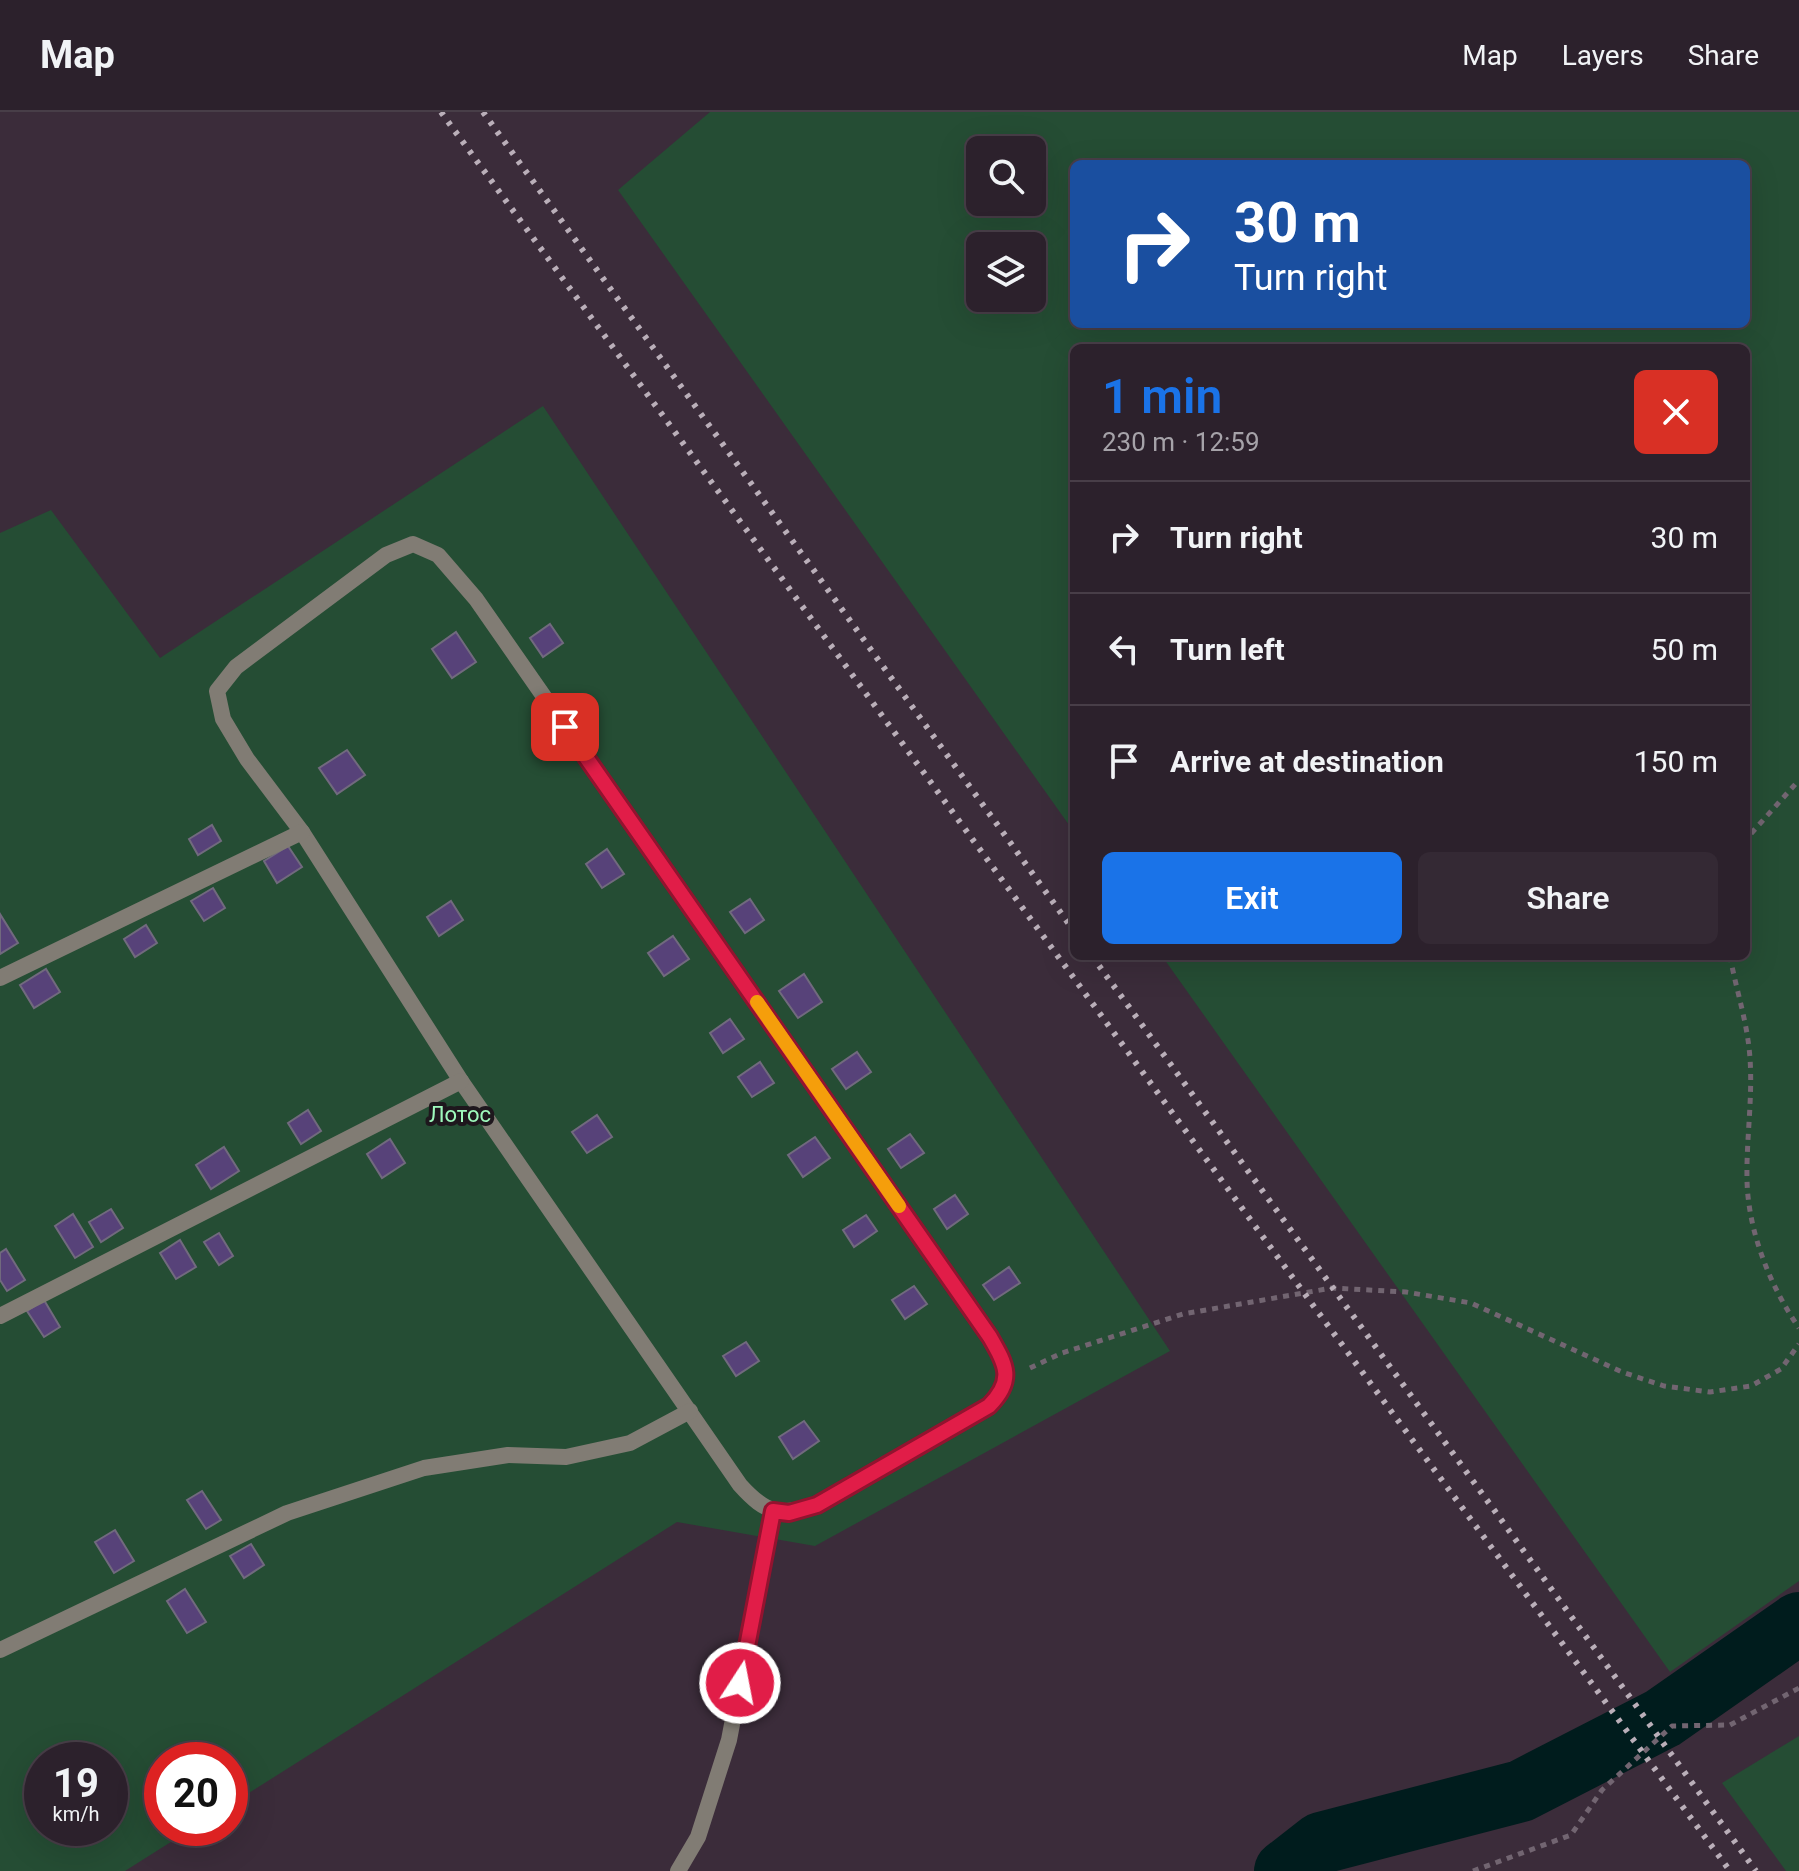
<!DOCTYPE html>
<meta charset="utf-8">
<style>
:root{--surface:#2c212c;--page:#342934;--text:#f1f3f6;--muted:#a6a3a9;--line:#483e48;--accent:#1a73e8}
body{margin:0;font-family:Roboto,sans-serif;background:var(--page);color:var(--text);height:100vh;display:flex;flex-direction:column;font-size:30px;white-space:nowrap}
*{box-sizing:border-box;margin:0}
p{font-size:26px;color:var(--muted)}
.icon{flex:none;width:44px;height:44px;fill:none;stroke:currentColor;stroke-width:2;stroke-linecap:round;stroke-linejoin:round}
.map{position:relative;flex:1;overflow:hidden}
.drawer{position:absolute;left:1070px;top:232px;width:680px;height:616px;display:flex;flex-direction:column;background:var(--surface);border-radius:12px;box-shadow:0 8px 32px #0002,0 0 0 2px var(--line)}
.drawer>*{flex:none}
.banner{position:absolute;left:1070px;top:48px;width:680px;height:168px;border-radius:12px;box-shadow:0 8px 32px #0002,0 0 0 2px var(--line);background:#1a4fa0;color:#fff;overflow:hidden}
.fabs{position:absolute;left:966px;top:24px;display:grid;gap:16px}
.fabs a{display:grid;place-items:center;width:80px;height:80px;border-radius:12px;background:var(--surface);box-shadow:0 8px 32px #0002,0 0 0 2px var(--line);font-size:40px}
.speed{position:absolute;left:24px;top:1630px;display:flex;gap:16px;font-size:40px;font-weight:700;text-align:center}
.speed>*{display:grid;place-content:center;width:104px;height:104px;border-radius:50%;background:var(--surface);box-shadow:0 8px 32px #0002,0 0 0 2px var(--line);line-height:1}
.speed small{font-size:20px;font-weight:400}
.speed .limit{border:12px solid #d22;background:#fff;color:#111}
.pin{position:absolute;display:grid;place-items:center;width:68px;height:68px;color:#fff;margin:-34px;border-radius:16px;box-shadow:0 4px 12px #0006}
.me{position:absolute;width:88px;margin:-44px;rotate:11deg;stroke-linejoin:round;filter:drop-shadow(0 0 6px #0008)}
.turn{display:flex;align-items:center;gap:28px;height:168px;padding:0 32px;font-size:36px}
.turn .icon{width:104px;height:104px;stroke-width:2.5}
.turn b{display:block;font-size:56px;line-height:68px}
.round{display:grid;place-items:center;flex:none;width:84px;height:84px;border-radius:12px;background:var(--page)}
.summary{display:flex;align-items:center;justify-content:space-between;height:136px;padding:0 32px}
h1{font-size:48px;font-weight:600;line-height:60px;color:var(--accent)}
.action{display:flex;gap:16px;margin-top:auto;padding:16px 32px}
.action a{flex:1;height:92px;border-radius:12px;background:var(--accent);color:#fff;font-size:32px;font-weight:600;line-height:92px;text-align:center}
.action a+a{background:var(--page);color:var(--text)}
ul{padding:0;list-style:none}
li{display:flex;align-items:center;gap:24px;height:112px;padding:0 32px;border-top:2px solid var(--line)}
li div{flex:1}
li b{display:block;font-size:30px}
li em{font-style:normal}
header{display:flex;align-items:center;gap:48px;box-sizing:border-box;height:112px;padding:0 40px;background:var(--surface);border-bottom:2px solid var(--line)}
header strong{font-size:38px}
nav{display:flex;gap:44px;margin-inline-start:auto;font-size:28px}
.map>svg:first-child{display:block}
.green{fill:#254d34;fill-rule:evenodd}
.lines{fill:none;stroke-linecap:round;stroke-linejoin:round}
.river{stroke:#001c1d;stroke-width:62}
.building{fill:#574279;stroke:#716a7e;stroke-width:2}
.path{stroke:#726571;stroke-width:5;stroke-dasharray:6 6;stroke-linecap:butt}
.service{stroke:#817c74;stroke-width:16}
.rail{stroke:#baafb9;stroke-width:6;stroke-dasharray:4 8;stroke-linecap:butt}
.route-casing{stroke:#92132f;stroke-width:20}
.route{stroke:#e11d48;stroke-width:14}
.slow{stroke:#f59e0b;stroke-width:14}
.labels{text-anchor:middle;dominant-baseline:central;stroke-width:8;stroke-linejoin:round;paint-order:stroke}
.park-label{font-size:22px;fill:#9ef9bc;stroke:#1e171d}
</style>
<header>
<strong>Map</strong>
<nav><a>Map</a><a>Layers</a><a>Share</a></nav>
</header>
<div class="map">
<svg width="1799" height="1759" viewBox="0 0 1799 1759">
<rect width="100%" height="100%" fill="#3b2c3a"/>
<g class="green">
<path d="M710 0H1799V1469L1670 1560 1162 844H1746V236H1074V720L618 78ZM980 38H1032V90H980ZM1074 52H1746V212H1074ZM980 134H1032V186H980Z"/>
<path d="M543 294 1170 1239 815 1434 677 1410 230 1693V1648H162V1716H193L125 1759H0V421L51 398 160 546ZM42 1648H110V1716H42Z"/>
<polygon points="1799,1624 1799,1759 1786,1759 1722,1671"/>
</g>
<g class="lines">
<polyline class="river" points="1285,1759 1321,1731 1521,1679 1663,1606 1799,1511"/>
</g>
<g class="building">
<polygon points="550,512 563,531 543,545 530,526"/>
<polygon points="456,520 476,550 452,566 432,537"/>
<polygon points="347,638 365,663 337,682 319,656"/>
<polygon points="212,713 221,729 198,743 189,727"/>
<polygon points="288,734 302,755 277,771 264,749"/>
<polygon points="607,737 624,762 602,776 586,752"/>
<polygon points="213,776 225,796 204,809 191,789"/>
<polygon points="750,787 764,808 745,821 730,800"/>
<polygon points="451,789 463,808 439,824 427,805"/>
<polygon points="0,802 18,831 0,842"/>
<polygon points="146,813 157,831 135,845 124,827"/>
<polygon points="673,824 689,847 664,864 648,841"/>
<polygon points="46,857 60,880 34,896 20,873"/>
<polygon points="804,862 822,890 798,906 779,879"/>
<polygon points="730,907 744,927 723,941 710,921"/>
<polygon points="857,940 871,960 846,977 832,957"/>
<polygon points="760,950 774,971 752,985 738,965"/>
<polygon points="308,998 321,1019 301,1032 288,1011"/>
<polygon points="597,1003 612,1025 587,1041 572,1020"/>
<polygon points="910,1022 924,1041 901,1056 888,1037"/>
<polygon points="815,1025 830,1046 803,1065 788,1043"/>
<polygon points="390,1027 405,1051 382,1066 367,1042"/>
<polygon points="224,1035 239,1059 211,1077 196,1053"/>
<polygon points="955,1083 968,1102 947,1117 934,1097"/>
<polygon points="111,1097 123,1116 101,1130 89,1110"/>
<polygon points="73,1102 93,1135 75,1146 55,1114"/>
<polygon points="866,1103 877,1119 854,1135 843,1118"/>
<polygon points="219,1121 233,1144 219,1153 204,1130"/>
<polygon points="180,1128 196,1155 176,1167 160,1141"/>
<polygon points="6,1137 25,1168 7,1179 0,1168 0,1141"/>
<polygon points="1009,1155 1020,1171 994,1188 983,1173"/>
<polygon points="914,1174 927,1192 905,1207 892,1188"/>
<polygon points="44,1188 60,1215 44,1225 27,1199"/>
<polygon points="746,1230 759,1249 736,1264 723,1244"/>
<polygon points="804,1309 819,1329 793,1347 779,1325"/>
<polygon points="202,1379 221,1408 206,1417 187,1388"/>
<polygon points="115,1418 134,1449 114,1461 95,1430"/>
<polygon points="251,1432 264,1453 244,1466 230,1444"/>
<polygon points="185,1477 206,1510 187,1521 167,1489"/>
</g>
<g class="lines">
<g class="path">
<polyline points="1746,732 1748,725 1799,668"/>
<path d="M1730 844C1735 872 1744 900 1748 928 1755 974 1746 1022 1747 1068 1748 1119 1770 1174 1799 1216"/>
<polyline points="1030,1256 1062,1241 1183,1202 1332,1176 1406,1180 1471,1191 1622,1260 1664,1274 1710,1280 1751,1274 1781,1257 1799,1232"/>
<polyline points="1473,1759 1571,1723 1602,1678 1672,1614 1730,1613 1799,1576"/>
</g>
<g class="service">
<path d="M413 432 438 443 476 487 990 1225C1006 1253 1015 1269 989 1294L817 1393C779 1404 767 1403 740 1373L461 969 302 720 247 647 223 607 217 579 236 555 386 443Z"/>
<polyline points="0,866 302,720"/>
<polyline points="0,1204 461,969"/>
<polyline points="0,1538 287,1401 424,1356 508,1343 566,1345 630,1331 690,1299"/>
<polyline points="678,1759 698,1725 729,1628 773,1399"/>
</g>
<g class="rail">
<polyline points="441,0 1304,1181 1730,1759"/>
<polyline points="483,0 1074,819"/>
<polyline points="1092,844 1756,1759"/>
</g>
</g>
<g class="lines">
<g class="route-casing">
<path id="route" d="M565 615 990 1225C1006 1253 1015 1268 989 1294L817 1393 789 1401 773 1399 740 1571"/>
</g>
<use href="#route" class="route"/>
<polyline class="slow" points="757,890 899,1094"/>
</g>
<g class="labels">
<g class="park-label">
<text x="460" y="1002">Лотос</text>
</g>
</g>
</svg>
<div class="fabs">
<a><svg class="icon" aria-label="search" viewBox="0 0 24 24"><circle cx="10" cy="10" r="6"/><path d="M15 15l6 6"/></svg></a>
<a><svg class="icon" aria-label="layers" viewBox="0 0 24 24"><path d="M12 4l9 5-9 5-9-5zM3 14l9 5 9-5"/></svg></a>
</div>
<div class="speed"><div>19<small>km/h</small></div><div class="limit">20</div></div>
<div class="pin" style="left:565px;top:615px;background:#d93025"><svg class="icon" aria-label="arrive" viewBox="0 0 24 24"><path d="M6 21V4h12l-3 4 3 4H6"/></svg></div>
<svg class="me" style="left:740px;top:1571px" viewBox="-20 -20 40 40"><circle r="17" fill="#e11d48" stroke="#fff" stroke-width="3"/><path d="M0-11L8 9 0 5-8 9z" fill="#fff"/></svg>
<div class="banner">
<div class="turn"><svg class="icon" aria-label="right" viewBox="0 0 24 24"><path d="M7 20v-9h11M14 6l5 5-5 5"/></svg><div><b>30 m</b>Turn right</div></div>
</div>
<section class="drawer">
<div class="summary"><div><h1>1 min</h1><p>230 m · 12:59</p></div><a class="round" style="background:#d93025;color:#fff"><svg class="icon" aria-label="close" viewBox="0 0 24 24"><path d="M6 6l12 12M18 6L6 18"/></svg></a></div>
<ul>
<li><svg class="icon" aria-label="right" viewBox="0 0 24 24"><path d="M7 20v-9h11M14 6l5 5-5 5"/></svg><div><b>Turn right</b></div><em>30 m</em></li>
<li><svg class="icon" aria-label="left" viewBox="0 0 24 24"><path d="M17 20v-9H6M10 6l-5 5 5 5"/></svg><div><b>Turn left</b></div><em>50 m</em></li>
<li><svg class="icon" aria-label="arrive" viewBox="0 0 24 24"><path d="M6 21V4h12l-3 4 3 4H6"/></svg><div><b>Arrive at destination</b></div><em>150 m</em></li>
</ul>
<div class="action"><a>Exit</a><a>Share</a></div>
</section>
</div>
